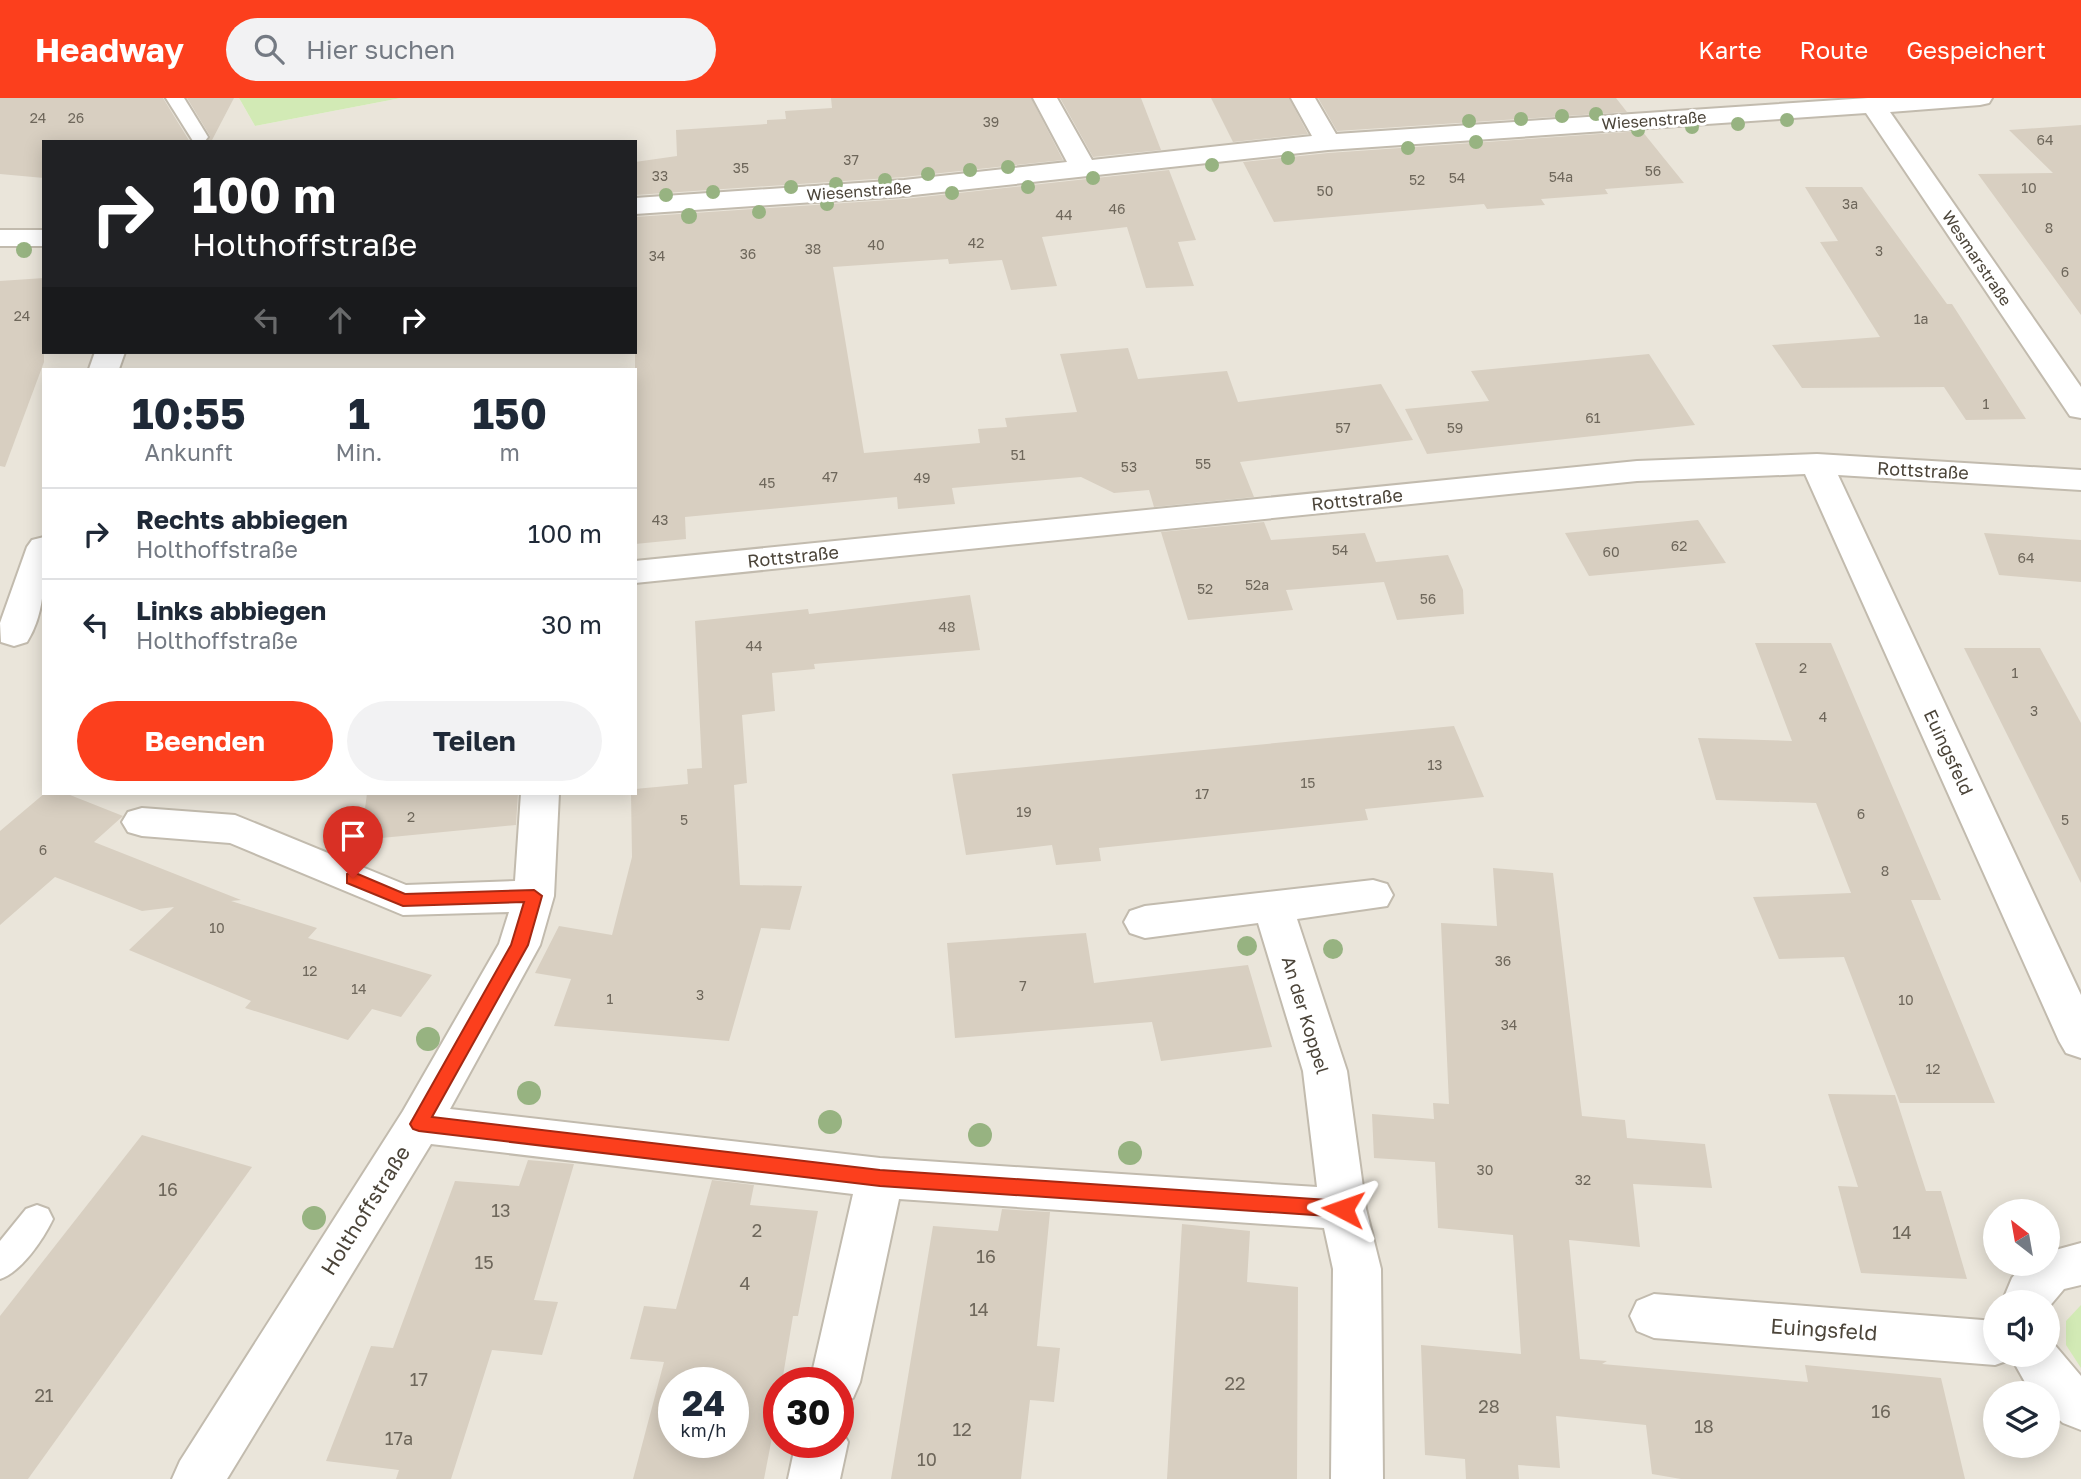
<!DOCTYPE html>
<html lang="de">
<meta charset="utf-8">
<style>
:root{--surface:#fff;--page:#f2f2f3;--text:#1f2937;--muted:#747a83;--line:#e0e1e3;--accent:#fc3f1d}
body{margin:0;font-family:"Golos Text",sans-serif;background:var(--page);color:var(--text);height:100vh;display:flex;flex-direction:column;font-size:26px;white-space:nowrap}
*{box-sizing:border-box;margin:0}
p{font-size:23px;color:var(--muted)}
.icon{flex:none;width:38px;height:38px;fill:none;stroke:currentColor;stroke-width:2;stroke-linecap:round;stroke-linejoin:round}
.map{position:relative;flex:1;overflow:hidden}
.panel{position:absolute;left:42px;top:270px;width:595px;height:427px;display:flex;flex-direction:column;background:var(--surface);border-radius:0px;box-shadow:0 4px 18px #0003}
.panel>*{flex:none}
.top-card{position:absolute;left:42px;top:42px;width:595px;height:214px;border-radius:0px;box-shadow:0 4px 18px #0003;background:#202124;color:#fff;overflow:hidden}
.needle{width:46px;rotate:329deg}
.controls{position:absolute;left:1983px;top:1101px;display:grid;gap:14px}
.controls a{display:grid;place-items:center;width:77px;height:77px;border-radius:50%;background:var(--surface);box-shadow:0 4px 18px #0003;font-size:35px}
.speed{position:absolute;left:658px;top:1269px;display:flex;gap:14px;font-size:35px;font-weight:700;text-align:center}
.speed>*{display:grid;place-content:center;width:91px;height:91px;border-radius:50%;background:var(--surface);box-shadow:0 4px 18px #0003;line-height:1}
.speed small{font-size:18px;font-weight:400}
.speed .limit{border:10px solid #d22;background:#fff;color:#111}
.pin{position:absolute;display:grid;place-items:center;width:60px;height:60px;color:#fff;margin:-72px -30px;border-radius:50% 50% 50% 0;rotate:-45deg;box-shadow:0 0 7px #0007}
.pin .icon{rotate:45deg}
.me{position:absolute;width:77px;margin:-38px;rotate:274deg;stroke-linejoin:round;filter:drop-shadow(0 0 5px #0008)}
.turn{display:flex;align-items:center;gap:24px;height:147px;padding:0 35px;font-size:32px}
.turn .icon{width:91px;height:91px;stroke-width:2.5}
.turn b{display:block;font-size:49px;line-height:60px}
.lanes{display:flex;align-items:center;height:66px;padding:0 35px;background:#0003;justify-content:center;gap:35px;direction:ltr}
.lanes .off{opacity:.35}
.eta{display:flex;justify-content:space-evenly;align-items:center;height:119px;text-align:center}
.eta b{font-size:42px;font-weight:700;line-height:49px}
.button{display:flex;gap:14px;margin-top:auto;padding:14px 35px}
.button a{flex:1;height:80px;border-radius:42px;background:var(--accent);color:#fff;font-size:28px;font-weight:700;line-height:80px;text-align:center}
.button a+a{background:var(--page);color:var(--text)}
ul{padding:0;list-style:none}
li{display:flex;align-items:center;gap:21px;height:91px;padding:0 35px;border-top:2px solid var(--line)}
li div{flex:1}
li b{display:block;font-size:26px}
li em{font-style:normal}
header{display:flex;align-items:center;gap:42px;box-sizing:border-box;height:98px;padding:0 35px;background:var(--accent);color:#fff}
header strong{font-size:33px}
nav{display:flex;gap:38px;margin-inline-start:auto;font-size:24px}
.search{width:490px;height:63px;background:var(--page);display:flex;align-items:center;gap:18px;box-sizing:border-box;padding:0 24px;border-radius:38px;color:var(--muted);font-size:26px}
.map>svg:first-child{display:block}
.residential{fill:#eae5da;fill-rule:evenodd}
.green{fill:#d2eab5}
.building{fill:#d8cfc1;fill-rule:evenodd}
.lines{fill:none;stroke-linecap:round;stroke-linejoin:round}
.lane-casing{stroke:#c2bbae;stroke-width:4}
.street-casing{stroke:#c2bbae;stroke-width:4}
.lane{fill:#fff;fill-rule:evenodd}
.street{fill:#fff;fill-rule:evenodd}
.tree{fill:#97b381}
.route{fill:#fc3f1d;stroke:#a42913;stroke-width:2}
.labels{text-anchor:middle;dominant-baseline:central;stroke-width:6;stroke-linejoin:round;paint-order:stroke}
.number-label{font-size:14px;fill:#6e675b}
.far-street-label{font-size:16px;fill:#4b4439;stroke:#fff}
.street-label{font-size:18px;fill:#4b4439;stroke:#fff}
.near-number-label{font-size:18px;fill:#6e675b}
.near-street-label{font-size:21px;fill:#4b4439;stroke:#fff}
</style>
<header>
<strong>Headway</strong>
<div class="search"><svg class="icon" aria-label="search" viewBox="0 0 24 24"><circle cx="10" cy="10" r="6"/><path d="M15 15l6 6"/></svg>Hier suchen</div>
<nav><a>Karte</a><a>Route</a><a>Gespeichert</a></nav>
</header>
<div class="map">
<svg width="2081" height="1381" viewBox="0 0 2081 1381">
<rect width="100%" height="100%" fill="#f6f3ec"/>
<path class="residential" d="M0 0H239L255 28 401 0H2081V1381H0ZM44 44H635V254H44ZM44 271H635V695H44ZM1995 1113H2048V1166H1995ZM1995 1204H2048V1256H1995ZM674 1284H733V1344H674ZM779 1284H838V1344H779ZM1995 1295H2048V1348H1995Z"/>
<g class="green">
<polygon points="239,0 401,0 255,28"/>
<polygon points="2081,1207 2081,1270 2066,1247 2066,1223"/>
</g>
<g class="building">
<polygon points="0,0 163,0 190,44 44,44 44,80 0,76"/>
<polygon points="187,0 234,0 211,44 208,44 210,38"/>
<polygon points="831,0 1031,0 1063,62 904,79 635,97 635,64 677,58 676,32 767,26 767,22 786,21 785,13 832,10"/>
<polygon points="1060,0 1141,0 1161,52 1093,59"/>
<polygon points="1211,0 1289,0 1308,36 1233,44"/>
<polygon points="1318,0 1616,0 1627,14 1337,33"/>
<polygon points="2081,27 2081,217 1978,76 2053,75 2009,32"/>
<polygon points="1642,33 1684,85 1605,91 1608,96 1541,101 1545,107 1487,111 1484,106 1274,124 1243,64 1328,55"/>
<polygon points="1169,72 1196,142 1178,144 1194,188 1146,190 1127,129 1042,139 1057,188 1011,192 1002,162 949,166 948,161 833,169 864,355 980,345 978,331 1007,329 1005,320 1077,314 1060,256 1128,250 1138,281 1227,273 1238,304 1381,286 1413,342 1240,364 1254,399 1154,409 1149,392 1114,395 1081,379 952,390 955,406 898,411 897,399 685,419 686,441 635,446 635,119 904,101"/>
<polygon points="1805,89 1862,89 1947,206 1952,206 2026,321 1966,322 1944,289 1802,290 1772,247 1880,239 1820,144 1838,143"/>
<polygon points="44,180 44,264 5,369 0,368 0,183"/>
<polygon points="1649,256 1695,327 1427,356 1405,311 1489,303 1471,273"/>
<polygon points="1698,422 1726,465 1589,478 1565,435"/>
<polygon points="1264,424 1271,442 1365,435 1376,464 1448,457 1463,492 1464,516 1397,522 1384,484 1286,492 1293,512 1188,522 1161,434"/>
<polygon points="1984,435 2081,442 2081,484 1999,477"/>
<polygon points="970,497 980,552 814,566 815,571 772,575 775,613 742,617 747,685 734,687 740,787 802,788 790,832 761,830 729,943 554,928 571,881 535,875 559,828 612,837 632,759 631,695 635,695 635,691 688,686 687,671 702,670 695,523 808,511 809,516"/>
<polygon points="1755,545 1831,545 1941,802 1911,802 1995,1005 1900,1005 1844,859 1779,861 1753,799 1851,795 1816,705 1716,702 1698,640 1792,643"/>
<polygon points="1964,550 2040,550 2081,625 2081,785"/>
<polygon points="1454,628 1484,699 1365,711 1368,722 1099,750 1101,763 1056,767 1052,747 966,757 952,676"/>
<polygon points="45,695 65,695 123,718 94,744 241,802 231,803 317,830 308,840 432,877 401,919 372,911 348,942 245,910 251,903 129,852 174,809 142,813 55,779 0,827 0,733"/>
<polygon points="367,695 518,695 516,727 361,742"/>
<polygon points="1493,770 1553,775 1582,1018 1625,1022 1627,1040 1705,1046 1712,1090 1633,1086 1640,1149 1569,1142 1580,1261 1607,1263 1602,1266 1808,1284 1805,1267 1941,1280 1965,1381 1681,1381 1652,1376 1646,1327 1556,1318 1560,1370 1518,1367 1519,1381 1466,1381 1465,1361 1425,1357 1421,1247 1521,1256 1513,1137 1438,1130 1435,1064 1374,1060 1372,1016 1434,1021 1433,1005 1449,1006 1441,825 1497,828"/>
<polygon points="1086,835 1094,885 1248,867 1272,949 1161,963 1152,924 955,940 947,845"/>
<polygon points="1828,996 1895,997 1926,1093 1941,1093 1967,1181 1861,1175 1838,1088 1858,1089"/>
<polygon points="142,1037 252,1069 28,1381 0,1381 0,1218"/>
<polygon points="528,1062 574,1066 534,1202 558,1204 542,1257 492,1252 451,1381 396,1381 399,1372 326,1363 371,1248 393,1250 455,1083 519,1088"/>
<path d="M712 1082 754 1087 750 1107 818 1113 798 1218H793L782 1284H779V1303L764 1381H633L664 1264 630 1261 644 1208 676 1211ZM674 1284H733V1344H674Z"/>
<polygon points="1002,1111 1050,1114 1037,1248 1060,1250 1054,1304 1030,1302 1021,1381 891,1381 933,1128 998,1133"/>
<polygon points="1182,1126 1250,1133 1247,1184 1298,1189 1297,1381 1167,1381"/>
</g>
<g class="lines">
<g class="lane-casing">
<g id="lane">
<polygon points="166,0 184,0 208,39 205,43 193,43"/>
<path d="M37 1107 48 1111 53 1121C43 1142 21 1174 0 1181V1143L26 1111Z"/>
</g>
</g>
<g class="street-casing">
<g id="street">
<polygon points="1033,0 1057,0 1092,62 1312,38 1291,0 1315,0 1336,36 1868,0 1992,0 1989,5 1980,7 1890,14 2081,289 2081,320 2070,318 1866,15 1328,52 904,98 635,116 635,100 904,82 1067,64"/>
<rect x="0" y="132" width="44" height="16"/>
<polygon points="95,254 125,254 119,271 89,271"/>
<polygon points="1817,356 2081,372 2081,392 1838,377 2081,897 2081,960 2066,955 2059,943 1805,376 1637,383 635,485 635,463 1637,363"/>
<path d="M44 439C44 475 47 512 27 544L14 548 1 544 0 525 27 449 32 442Z"/>
<polygon points="521,695 559,695 554,798 540,847 450,1011 880,1060 1317,1089 1303,973 1258,825 1145,840 1130,835 1124,824 1130,813 1145,808 1373,782 1387,786 1393,797 1387,808 1297,821 1347,973 1366,1111 1381,1171 1383,1381 1331,1381 1333,1171 1324,1130 899,1101 860,1284 853,1300 838,1306 838,1284 810,1284 853,1096 431,1046 227,1381 172,1381 180,1363 403,1013 499,846 509,814 403,817 230,745 142,738 128,734 122,724 128,714 142,710 235,717 406,787 515,783"/>
<polygon points="2081,1145 2081,1187 2064,1191 2048,1210 2048,1204 2002,1204 2012,1180 2023,1166 2048,1166 2048,1154"/>
<polygon points="1654,1196 1995,1223 1995,1256 2048,1256 2048,1239 2081,1278 2081,1332 2063,1325 2048,1312 2048,1295 2031,1295 2012,1261 1995,1267 1654,1240 1637,1233 1630,1218 1637,1203"/>
<polygon points="838,1326 848,1344 840,1381 788,1381 796,1344 838,1344"/>
</g>
</g>
<use href="#lane" class="lane"/>
<use href="#street" class="street"/>
</g>
<g class="tree">
<circle cx="1596" cy="16" r="7"/>
<circle cx="1562" cy="18" r="7"/>
<circle cx="1521" cy="21" r="7"/>
<circle cx="1787" cy="22" r="7"/>
<circle cx="1469" cy="23" r="7"/>
<circle cx="1738" cy="26" r="7"/>
<circle cx="1692" cy="29" r="7"/>
<circle cx="1638" cy="32" r="7"/>
<circle cx="1476" cy="44" r="7"/>
<circle cx="1408" cy="50" r="7"/>
<circle cx="1288" cy="60" r="7"/>
<circle cx="1212" cy="67" r="7"/>
<circle cx="1008" cy="69" r="7"/>
<circle cx="970" cy="72" r="7"/>
<circle cx="928" cy="76" r="7"/>
<circle cx="1093" cy="80" r="7"/>
<circle cx="885" cy="82" r="7"/>
<circle cx="836" cy="86" r="7"/>
<circle cx="791" cy="89" r="7"/>
<circle cx="1028" cy="89" r="7"/>
<circle cx="713" cy="94" r="7"/>
<circle cx="952" cy="95" r="7"/>
<circle cx="666" cy="97" r="7"/>
<circle cx="827" cy="106" r="7"/>
<circle cx="759" cy="114" r="7"/>
<circle cx="689" cy="118" r="8"/>
<circle cx="24" cy="152" r="8"/>
<circle cx="1247" cy="848" r="10"/>
<circle cx="1333" cy="851" r="10"/>
<circle cx="428" cy="941" r="12"/>
<circle cx="529" cy="995" r="12"/>
<circle cx="830" cy="1024" r="12"/>
<circle cx="980" cy="1037" r="12"/>
<circle cx="1130" cy="1055" r="12"/>
<circle cx="314" cy="1120" r="12"/>
</g>
<polygon class="route" points="353,774 405,796 534,792 542,798 528,847 432,1019 880,1072 1343,1103 1350,1105 1353,1111 1350,1117 1343,1119 880,1088 419,1033 413,1031 410,1026 511,847 524,804 403,808 347,785 347,776"/>
<g class="labels">
<g class="number-label">
<text x="38" y="19">24</text>
<text x="76" y="19">26</text>
<text x="991" y="23">39</text>
<text x="2045" y="41">64</text>
<text x="851" y="61">37</text>
<text x="741" y="69">35</text>
<text x="1653" y="72">56</text>
<text x="660" y="77">33</text>
<text x="1561" y="78">54a</text>
<text x="1457" y="79">54</text>
<text x="1417" y="81">52</text>
<text x="2029" y="89">10</text>
<text x="1325" y="92">50</text>
<text x="1850" y="105">3a</text>
<text x="1117" y="110">46</text>
<text x="1064" y="116">44</text>
<text x="2049" y="129">8</text>
<text x="976" y="144">42</text>
<text x="876" y="146">40</text>
<text x="813" y="150">38</text>
<text x="1879" y="152">3</text>
<text x="748" y="155">36</text>
<text x="657" y="157">34</text>
<text x="2065" y="173">6</text>
<text x="22" y="217">24</text>
<text x="1921" y="220">1a</text>
<text x="1986" y="305">1</text>
<text x="1593" y="319">61</text>
<text x="1343" y="329">57</text>
<text x="1455" y="329">59</text>
<text x="1018" y="356">51</text>
<text x="1203" y="365">55</text>
<text x="1129" y="368">53</text>
<text x="830" y="378">47</text>
<text x="922" y="379">49</text>
<text x="767" y="384">45</text>
<text x="660" y="421">43</text>
<text x="1679" y="447">62</text>
<text x="1340" y="451">54</text>
<text x="1611" y="453">60</text>
<text x="2026" y="459">64</text>
<text x="1257" y="486">52a</text>
<text x="1205" y="490">52</text>
<text x="1428" y="500">56</text>
<text x="947" y="528">48</text>
<text x="754" y="547">44</text>
<text x="1803" y="569">2</text>
<text x="2015" y="574">1</text>
<text x="2034" y="612">3</text>
<text x="1823" y="618">4</text>
<text x="1435" y="666">13</text>
<text x="1308" y="684">15</text>
<text x="1202" y="695">17</text>
<text x="1024" y="713">19</text>
<text x="1861" y="715">6</text>
<text x="411" y="718">2</text>
<text x="684" y="721">5</text>
<text x="2065" y="721">5</text>
<text x="43" y="751">6</text>
<text x="1885" y="772">8</text>
<text x="217" y="829">10</text>
<text x="1503" y="862">36</text>
<text x="310" y="872">12</text>
<text x="1023" y="887">7</text>
<text x="359" y="890">14</text>
<text x="700" y="896">3</text>
<text x="610" y="900">1</text>
<text x="1906" y="901">10</text>
<text x="1509" y="926">34</text>
<text x="1933" y="970">12</text>
<text x="1485" y="1071">30</text>
<text x="1583" y="1081">32</text>
</g>
<g class="far-street-label">
<text transform="translate(1654 22) rotate(-4)">Wiesenstraße</text>
<text transform="translate(859 93) rotate(-4)">Wiesenstraße</text>
<text transform="translate(1977 160) rotate(56)">Wesmarstraße</text>
</g>
<g class="street-label">
<text transform="translate(1923 372) rotate(3)">Rottstraße</text>
<text transform="translate(1357 401) rotate(-6)">Rottstraße</text>
<text transform="translate(793 458) rotate(-6)">Rottstraße</text>
<text transform="translate(1949 654) rotate(65)">Euingsfeld</text>
<text transform="translate(1306 917) rotate(73)">An der Koppel</text>
</g>
<g class="near-number-label">
<text x="168" y="1091">16</text>
<text x="501" y="1112">13</text>
<text x="757" y="1132">2</text>
<text x="1902" y="1134">14</text>
<text x="986" y="1158">16</text>
<text x="484" y="1164">15</text>
<text x="745" y="1185">4</text>
<text x="979" y="1211">14</text>
<text x="419" y="1281">17</text>
<text x="1235" y="1285">22</text>
<text x="44" y="1297">21</text>
<text x="1489" y="1308">28</text>
<text x="1881" y="1313">16</text>
<text x="1704" y="1328">18</text>
<text x="962" y="1331">12</text>
<text x="399" y="1340">17a</text>
<text x="927" y="1361">10</text>
</g>
<g class="near-street-label">
<text transform="translate(365 1112) rotate(-58)">Holthoffstraße</text>
<text transform="translate(1824 1231) rotate(4)">Euingsfeld</text>
</g>
</g>
</svg>
<div class="controls">
<a><svg class="needle" viewBox="-14 -14 28 28"><path d="M0-13l5 13h-10z" fill="#e53935"/><path d="M0 13l5-13h-10z" fill="#747a83"/></svg></a>
<a><svg class="icon" aria-label="sound" viewBox="0 0 24 24"><path d="M4 9h4l5-4v14l-5-4H4zM17 9q2 3 0 6"/></svg></a>
<a><svg class="icon" aria-label="layers" viewBox="0 0 24 24"><path d="M12 4l9 5-9 5-9-5zM3 14l9 5 9-5"/></svg></a>
</div>
<div class="speed"><div>24<small>km/h</small></div><div class="limit">30</div></div>
<div class="pin" style="left:353px;top:780px;background:#d93025"><svg class="icon" aria-label="arrive" viewBox="0 0 24 24"><path d="M6 21V4h12l-3 4 3 4H6"/></svg></div>
<svg class="me" style="left:1343px;top:1111px" viewBox="-20 -20 40 40"><path d="M0-17L14 15 0 8-14 15z" fill="#fc3f1d" stroke="#fff" stroke-width="4"/></svg>
<div class="top-card">
<div class="turn"><svg class="icon" aria-label="right" viewBox="0 0 24 24"><path d="M7 20v-9h11M14 6l5 5-5 5"/></svg><div><b>100 m</b>Holthoffstraße</div></div>
<div class="lanes"><svg class="icon off" aria-label="left" viewBox="0 0 24 24"><path d="M17 20v-9H6M10 6l-5 5 5 5"/></svg><svg class="icon off" aria-label="ahead" viewBox="0 0 24 24"><path d="M12 20V5M6 11l6-6 6 6"/></svg><svg class="icon" aria-label="right" viewBox="0 0 24 24"><path d="M7 20v-9h11M14 6l5 5-5 5"/></svg></div>
</div>
<section class="panel">
<div class="eta">
<div><b>10:55</b><p>Ankunft</p></div>
<div><b>1</b><p>Min.</p></div>
<div><b>150</b><p>m</p></div>
</div>
<ul>
<li><svg class="icon" aria-label="right" viewBox="0 0 24 24"><path d="M7 20v-9h11M14 6l5 5-5 5"/></svg><div><b>Rechts abbiegen</b><p>Holthoffstraße</p></div><em>100 m</em></li>
<li><svg class="icon" aria-label="left" viewBox="0 0 24 24"><path d="M17 20v-9H6M10 6l-5 5 5 5"/></svg><div><b>Links abbiegen</b><p>Holthoffstraße</p></div><em>30 m</em></li>
</ul>
<div class="button"><a>Beenden</a><a>Teilen</a></div>
</section>
</div>
